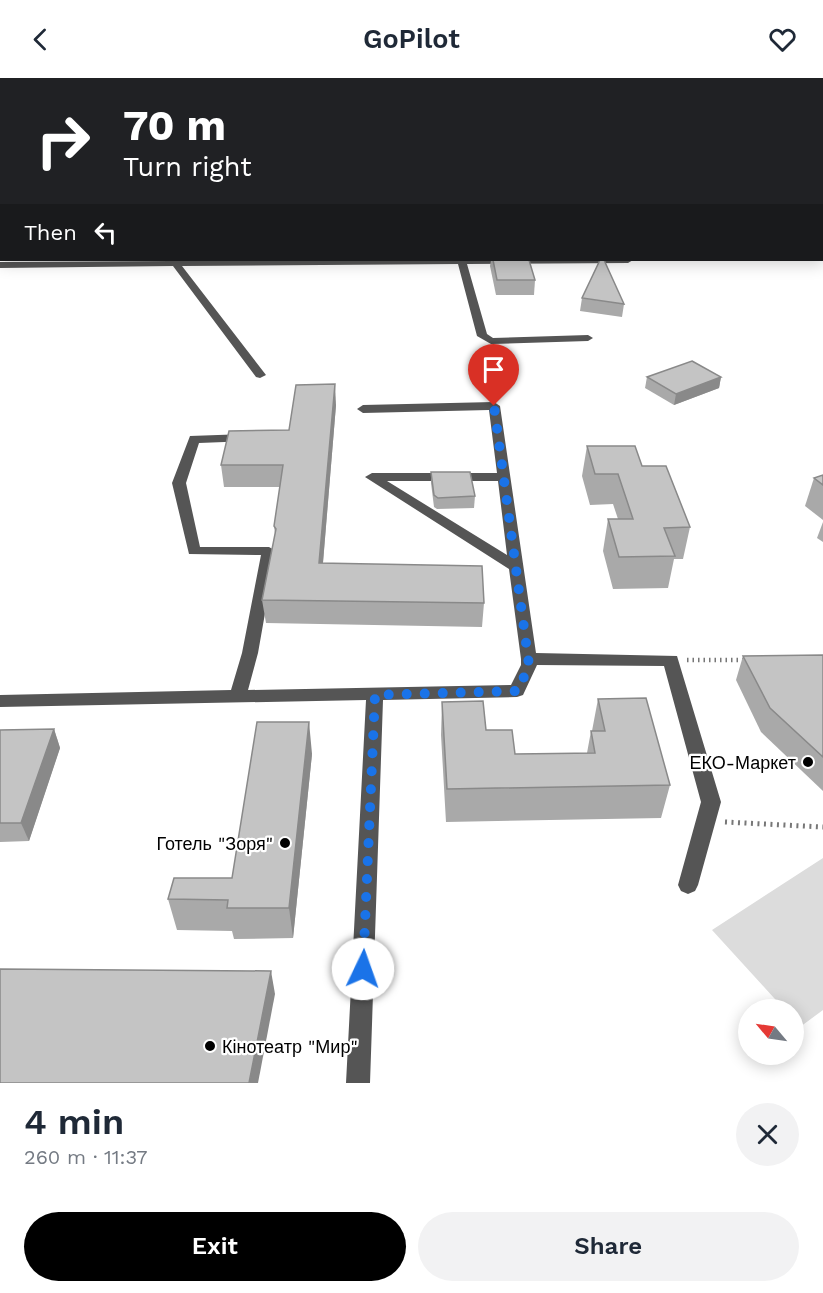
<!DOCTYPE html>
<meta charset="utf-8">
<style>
:root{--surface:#fff;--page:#f2f2f3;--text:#1f2937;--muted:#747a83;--accent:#000}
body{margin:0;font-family:"Work Sans",sans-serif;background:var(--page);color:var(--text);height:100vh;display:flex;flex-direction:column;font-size:22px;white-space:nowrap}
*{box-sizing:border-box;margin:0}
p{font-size:20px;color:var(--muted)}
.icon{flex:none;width:33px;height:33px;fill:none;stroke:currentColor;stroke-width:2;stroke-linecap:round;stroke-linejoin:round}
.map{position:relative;height:1005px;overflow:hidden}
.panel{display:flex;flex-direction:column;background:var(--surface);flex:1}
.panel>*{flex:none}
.banner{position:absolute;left:0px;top:0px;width:824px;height:183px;box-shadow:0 3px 15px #0003;background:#202124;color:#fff;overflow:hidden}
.needle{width:39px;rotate:299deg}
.fabs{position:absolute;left:738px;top:921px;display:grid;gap:12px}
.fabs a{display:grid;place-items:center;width:66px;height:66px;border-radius:50%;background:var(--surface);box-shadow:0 3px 15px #0003;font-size:30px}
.pin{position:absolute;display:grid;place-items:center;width:51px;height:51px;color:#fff;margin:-62px -26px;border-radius:50% 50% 50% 0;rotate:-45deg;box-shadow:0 0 6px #0007}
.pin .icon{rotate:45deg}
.me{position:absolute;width:66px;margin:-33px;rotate:3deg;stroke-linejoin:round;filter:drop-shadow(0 0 4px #0008)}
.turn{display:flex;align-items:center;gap:21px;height:126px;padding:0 24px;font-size:27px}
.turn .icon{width:78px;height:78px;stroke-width:2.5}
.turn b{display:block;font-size:42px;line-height:51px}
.then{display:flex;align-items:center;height:57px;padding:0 24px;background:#0003;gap:12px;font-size:22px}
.round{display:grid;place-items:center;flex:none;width:63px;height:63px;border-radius:32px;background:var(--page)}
.head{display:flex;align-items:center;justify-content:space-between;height:102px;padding:0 24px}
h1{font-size:36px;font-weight:600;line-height:45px}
.primary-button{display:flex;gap:12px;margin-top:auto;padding:12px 24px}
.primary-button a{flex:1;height:69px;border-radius:36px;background:var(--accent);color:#fff;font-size:24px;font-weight:600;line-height:69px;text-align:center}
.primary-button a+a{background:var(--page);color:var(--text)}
header{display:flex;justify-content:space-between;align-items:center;height:78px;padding:0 24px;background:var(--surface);font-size:27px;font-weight:600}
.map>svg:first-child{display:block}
.green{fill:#dcdcdc}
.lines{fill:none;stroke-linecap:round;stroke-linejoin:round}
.path-far2{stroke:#777;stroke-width:2;stroke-dasharray:1 1.5;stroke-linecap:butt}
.path-far1{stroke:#777;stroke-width:4.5;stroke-dasharray:1.5 4;stroke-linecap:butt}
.path{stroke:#777;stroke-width:5;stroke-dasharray:2 4.5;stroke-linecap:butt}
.minor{fill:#555;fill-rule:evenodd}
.wall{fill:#a9a9a9}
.shaded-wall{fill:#898989}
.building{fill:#c4c4c4;stroke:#898989;stroke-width:1.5}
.route{stroke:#1a73e8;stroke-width:10;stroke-dasharray:0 18}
.poi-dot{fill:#000;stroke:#fff;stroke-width:2}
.labels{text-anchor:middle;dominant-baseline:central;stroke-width:4.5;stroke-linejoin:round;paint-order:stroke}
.near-poi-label{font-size:18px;fill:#000;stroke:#fff;text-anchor:end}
</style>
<header><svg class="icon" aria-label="back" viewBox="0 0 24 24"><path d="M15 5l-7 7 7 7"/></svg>GoPilot<svg class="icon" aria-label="heart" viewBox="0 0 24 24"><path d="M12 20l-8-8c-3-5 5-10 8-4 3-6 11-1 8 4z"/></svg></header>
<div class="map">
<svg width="823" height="1005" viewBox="0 0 823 1005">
<rect width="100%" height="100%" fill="#fff"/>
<polygon class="green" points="823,780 823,932 800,949 794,941 794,932 784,931 712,852"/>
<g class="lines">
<polyline class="path-far2" points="495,276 503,301"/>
<polyline class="path-far1" points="687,582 746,582"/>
<polyline class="path" points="725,744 823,749"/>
<g class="minor">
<rect x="97" y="0" width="6" height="2"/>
<polygon points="178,0 185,0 186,2 179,2"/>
<rect x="429" y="0" width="6" height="2"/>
<polygon points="579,0 585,0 586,2 580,2"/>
<rect x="0" y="60" width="2" height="6"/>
<polygon points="0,150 2,150 0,156"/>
<polygon points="349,182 633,182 628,185 467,186 487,256 493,260 588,257 593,260 588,263 491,266 477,258 458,186 182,188 266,297 260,300 256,299 173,188 0,190 0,184"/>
<path d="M494 324 500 328 536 575 677 578 721 724 698 807 695 813 688 816 681 813 678 807 701 724 664 588 537 587 523 617 517 619 383 622 370 1005H346L366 622 0 629V617L231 612 242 575 261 477 189 476 172 405 190 358 246 356 250 357V363L199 365 186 405 200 469H269L276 473 258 575 248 612 511 607 521 587V581L509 491 365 399 372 395H497L489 332 363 335 357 331 363 327ZM387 403H498L507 477Z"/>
</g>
</g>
<g class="wall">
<polygon points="491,182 529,182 535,202 534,217 496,217 490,188"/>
<polygon points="582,220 624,226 622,239 580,233"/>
<polygon points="647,299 721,299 719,310 674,327 645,310"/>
<polygon points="336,327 323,485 484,525 482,549 266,545 262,522 275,456 274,448 280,409 224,409 221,387"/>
<polygon points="587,368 642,388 690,449 683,481 674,481 668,510 613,511 603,473 608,441 618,441 613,426 590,427 582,398"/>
<polygon points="431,394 475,418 474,430 437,431 434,429 431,405"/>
<polygon points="823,397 823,442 805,428 814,400"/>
<polygon points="823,444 823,464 817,460"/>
<polygon points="823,577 823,713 761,654 736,602 743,578"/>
<polygon points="598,621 670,707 661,740 446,744 441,657 442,624 515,676 587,675 591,653 592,653"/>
<polygon points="54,651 60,670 29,763 0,764 0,652"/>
<polygon points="312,676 293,860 234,861 232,853 177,852 168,821 232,800"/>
</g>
<g class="shaded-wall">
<polygon points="721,299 719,310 674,327 676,316"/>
<polygon points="335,306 336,327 321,508 319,485"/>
<polygon points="309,644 312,676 293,860 289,830"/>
<polygon points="54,651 60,670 29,763 21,745"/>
<polygon points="271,893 275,916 258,1005 249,1005"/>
</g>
<g class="building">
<polygon points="493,182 529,182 535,202 497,202"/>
<polygon points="600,182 604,182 624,226 582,220"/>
<polygon points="692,283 721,299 676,316 647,299"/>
<polygon points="335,306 319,485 482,488 484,525 262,522 276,451 274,448 283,387 221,387 229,353 289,352 296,307"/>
<polygon points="587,368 635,368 642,388 666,388 690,449 664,450 675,478 619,479 608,441 633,441 618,396 595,396"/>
<polygon points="431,394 470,394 475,418 438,420 434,417"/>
<polygon points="823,397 823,407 814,400"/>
<polygon points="823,577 823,679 770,630 743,578"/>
<polygon points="646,620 670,707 447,711 442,624 483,623 486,652 512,652 515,676 595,675 591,653 605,653 598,621"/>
<polygon points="257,644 309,644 289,830 227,830 228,822 168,821 174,800 232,800"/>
<polygon points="54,651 21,745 0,745 0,652"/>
<polygon points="0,891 271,893 249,1005 0,1005"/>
</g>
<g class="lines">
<polyline class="route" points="363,891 375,617 518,613 529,587 494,328"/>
</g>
<g class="poi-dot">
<circle cx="808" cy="684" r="6"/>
<circle cx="285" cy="765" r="6"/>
<circle cx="210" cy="968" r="6"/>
</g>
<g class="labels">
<g class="near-poi-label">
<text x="796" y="684">ЕКО-Маркет</text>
<text x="273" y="765">Готель "Зоря"</text>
<text x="222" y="968" text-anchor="start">Кінотеатр "Мир"</text>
</g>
</g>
</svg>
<div class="fabs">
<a><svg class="needle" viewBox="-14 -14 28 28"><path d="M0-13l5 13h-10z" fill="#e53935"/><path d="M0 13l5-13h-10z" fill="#747a83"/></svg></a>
</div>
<div class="pin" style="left:494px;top:328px;background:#d93025"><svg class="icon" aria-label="arrive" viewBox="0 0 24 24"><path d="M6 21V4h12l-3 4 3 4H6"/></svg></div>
<svg class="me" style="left:363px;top:891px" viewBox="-20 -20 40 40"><circle r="19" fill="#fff"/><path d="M0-13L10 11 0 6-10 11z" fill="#1a73e8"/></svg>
<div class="banner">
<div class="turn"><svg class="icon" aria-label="right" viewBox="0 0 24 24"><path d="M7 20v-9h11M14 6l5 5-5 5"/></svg><div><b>70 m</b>Turn right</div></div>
<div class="then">Then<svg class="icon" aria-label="left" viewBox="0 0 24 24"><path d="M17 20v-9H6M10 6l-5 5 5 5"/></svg></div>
</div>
</div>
<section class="panel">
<div class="head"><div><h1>4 min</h1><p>260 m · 11:37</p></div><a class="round"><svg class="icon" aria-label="close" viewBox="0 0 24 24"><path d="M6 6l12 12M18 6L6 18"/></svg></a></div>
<div class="primary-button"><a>Exit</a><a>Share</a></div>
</section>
